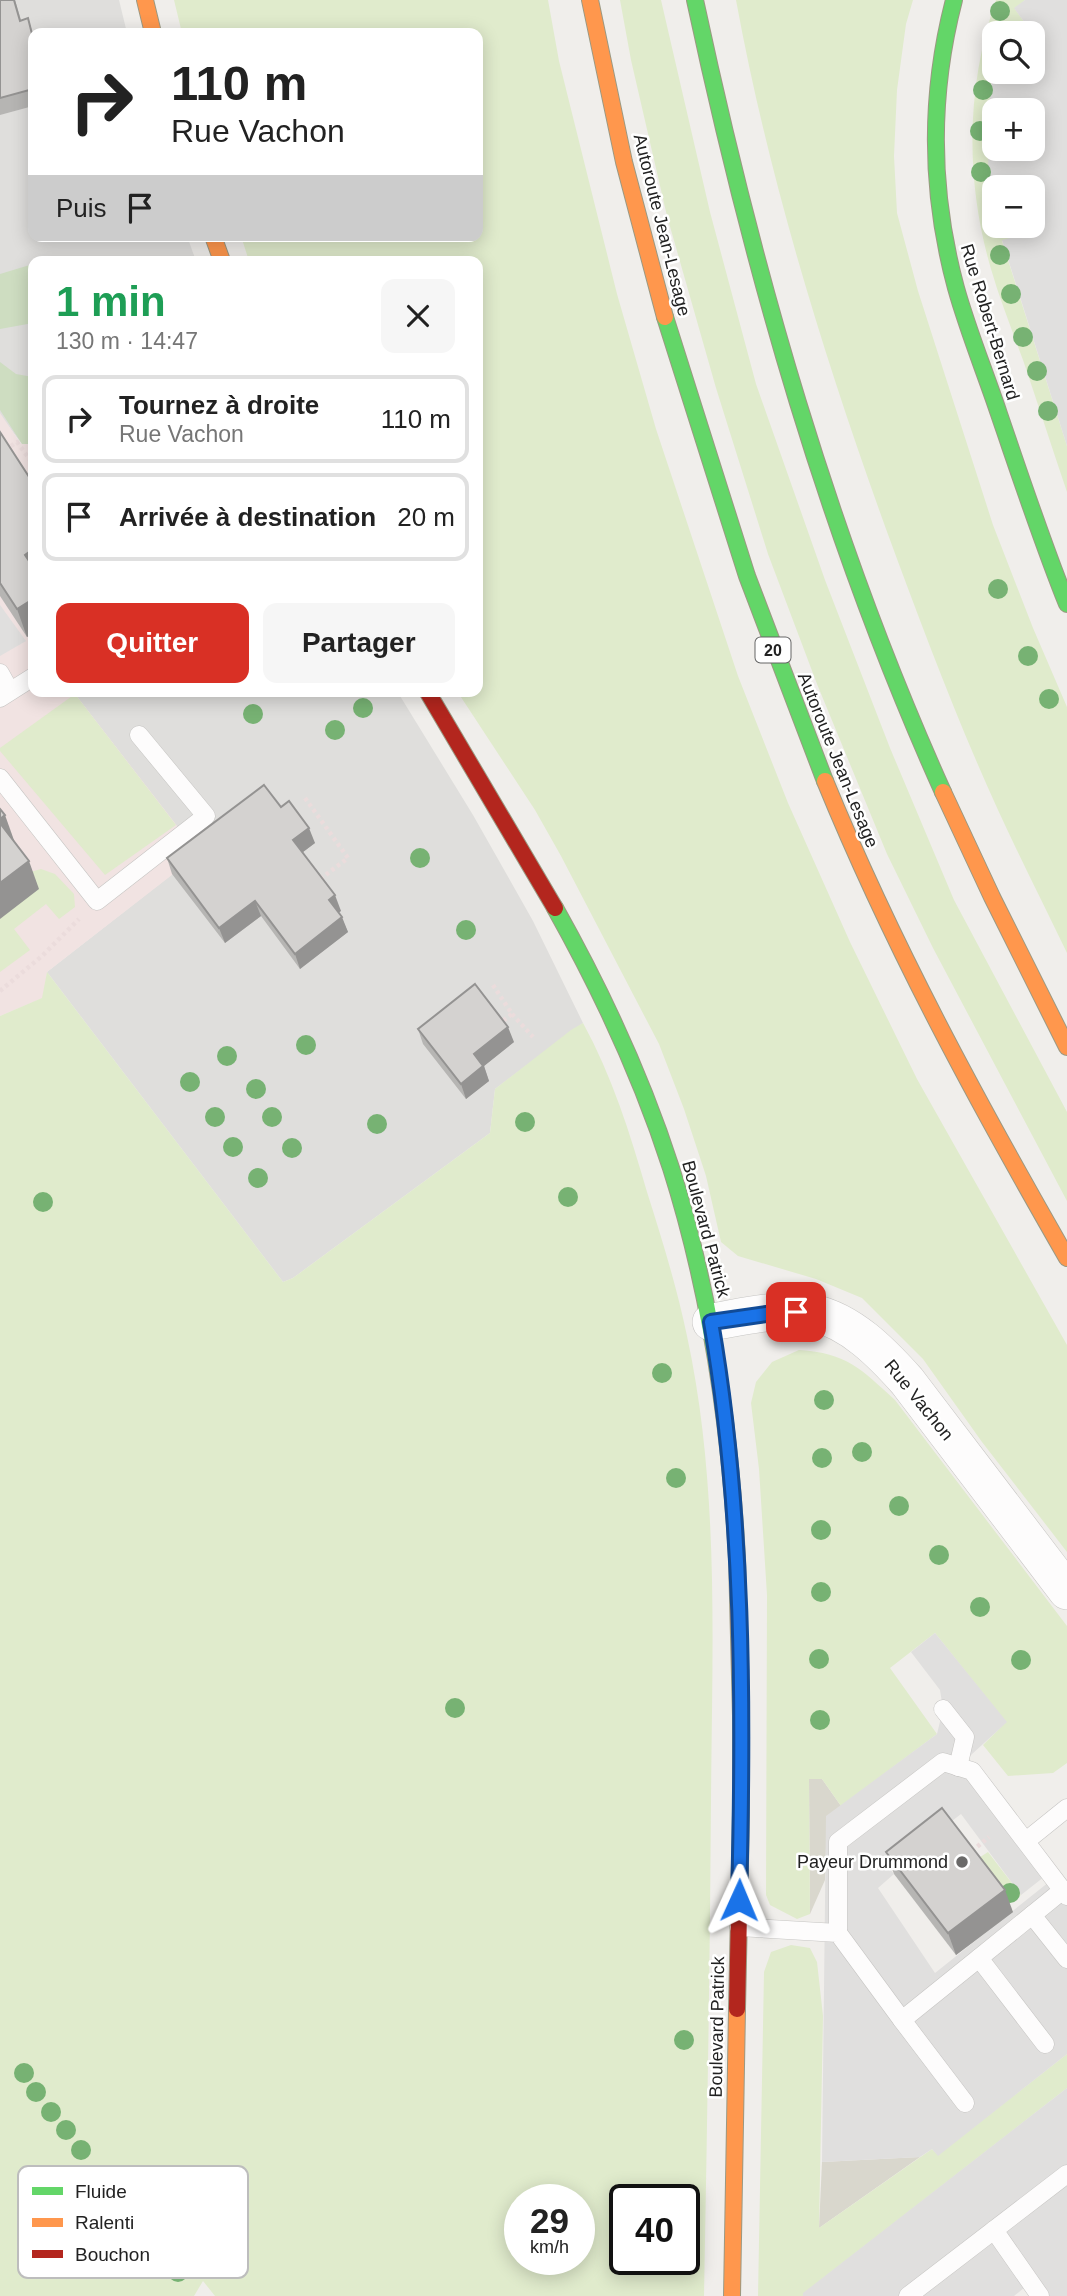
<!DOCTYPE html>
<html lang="fr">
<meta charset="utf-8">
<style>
:root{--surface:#fff;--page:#f6f6f6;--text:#222;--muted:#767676;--line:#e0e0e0;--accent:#d93025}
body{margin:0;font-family:Helvetica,sans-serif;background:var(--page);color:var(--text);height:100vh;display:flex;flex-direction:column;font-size:26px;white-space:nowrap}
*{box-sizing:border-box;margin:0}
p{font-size:23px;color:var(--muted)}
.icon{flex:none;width:38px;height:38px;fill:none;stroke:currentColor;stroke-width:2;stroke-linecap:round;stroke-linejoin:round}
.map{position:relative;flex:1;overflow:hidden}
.sheet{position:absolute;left:28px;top:256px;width:455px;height:441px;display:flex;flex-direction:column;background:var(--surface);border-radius:14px;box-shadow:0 4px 18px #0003}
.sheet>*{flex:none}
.hud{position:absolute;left:28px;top:28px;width:455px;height:214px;border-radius:14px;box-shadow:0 4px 18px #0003;background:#fff;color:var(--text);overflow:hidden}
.controls{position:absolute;left:982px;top:21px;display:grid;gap:14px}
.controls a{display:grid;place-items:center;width:63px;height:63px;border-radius:14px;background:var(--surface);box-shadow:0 4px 18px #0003;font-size:35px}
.speed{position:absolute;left:504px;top:2184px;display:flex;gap:14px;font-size:35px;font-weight:700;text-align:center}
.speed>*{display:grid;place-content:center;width:91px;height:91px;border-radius:50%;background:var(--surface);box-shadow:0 4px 18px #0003;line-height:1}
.speed small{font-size:18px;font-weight:400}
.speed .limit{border:4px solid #111;border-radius:10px;background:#fff;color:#111}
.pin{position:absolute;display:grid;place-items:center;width:60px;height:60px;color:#fff;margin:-30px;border-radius:14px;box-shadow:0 4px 10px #0006}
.me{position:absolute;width:77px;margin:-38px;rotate:1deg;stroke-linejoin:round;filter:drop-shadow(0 0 5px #0008)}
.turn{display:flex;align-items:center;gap:24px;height:147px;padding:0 28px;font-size:32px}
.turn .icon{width:91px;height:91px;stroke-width:2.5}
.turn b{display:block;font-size:49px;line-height:60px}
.then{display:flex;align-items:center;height:66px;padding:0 28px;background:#0003;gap:14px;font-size:26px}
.round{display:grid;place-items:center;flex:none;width:74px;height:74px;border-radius:14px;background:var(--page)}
.overview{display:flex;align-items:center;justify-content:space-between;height:119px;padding:0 28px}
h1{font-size:42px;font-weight:700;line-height:52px;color:#1e9e55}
.action{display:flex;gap:14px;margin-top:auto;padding:14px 28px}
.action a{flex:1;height:80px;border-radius:14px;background:var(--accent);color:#fff;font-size:28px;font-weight:700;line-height:80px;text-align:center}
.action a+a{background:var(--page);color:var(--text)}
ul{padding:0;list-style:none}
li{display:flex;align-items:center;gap:21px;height:88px;margin:0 14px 10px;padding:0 14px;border:4px solid var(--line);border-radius:14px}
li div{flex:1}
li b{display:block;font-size:26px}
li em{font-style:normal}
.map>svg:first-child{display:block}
.residential{fill:#dfdedc}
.commercial{fill:#f1e3e2}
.construction{fill:#d9d7cd}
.grass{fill:#e0ebcc;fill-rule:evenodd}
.forest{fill:#ceddc1}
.parking{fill:#e0dfde;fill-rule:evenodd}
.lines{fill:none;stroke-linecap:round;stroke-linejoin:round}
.lane-casing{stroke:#c6c5c3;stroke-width:19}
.street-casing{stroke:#c6c5c3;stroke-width:38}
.fast-casing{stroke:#9b9982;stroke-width:18}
.slow-casing{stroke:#9b9982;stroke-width:18}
.jam-casing{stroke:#9b9982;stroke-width:18}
.path{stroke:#ebdcdc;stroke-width:4.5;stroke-dasharray:3.5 3.5;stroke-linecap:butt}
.lane{stroke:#fdfcfc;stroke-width:18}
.street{stroke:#fdfcfc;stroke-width:37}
.fast{stroke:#63d668;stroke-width:16}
.slow{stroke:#ff974d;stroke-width:16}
.jam{stroke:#b3261e;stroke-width:16}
.tree{fill:#77b273}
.wall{fill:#b6b5b3}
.shaded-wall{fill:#949392}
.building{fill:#d4d2d0;stroke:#949392;stroke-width:2}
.route-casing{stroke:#114b97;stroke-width:18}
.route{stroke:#1a73e8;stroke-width:12}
.poi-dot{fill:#6a6968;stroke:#fff;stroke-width:2.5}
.labels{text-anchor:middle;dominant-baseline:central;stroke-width:5;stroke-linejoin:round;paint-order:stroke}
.shield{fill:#fff;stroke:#646464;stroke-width:2}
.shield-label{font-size:16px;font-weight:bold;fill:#222}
.street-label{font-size:18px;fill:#222;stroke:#fff}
.poi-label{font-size:18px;fill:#222;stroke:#fff;text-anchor:end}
.key{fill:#fff;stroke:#bdbdbd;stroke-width:2}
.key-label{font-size:19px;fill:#222}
</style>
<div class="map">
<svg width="1067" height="2296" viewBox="0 0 1067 2296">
<rect width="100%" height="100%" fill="#f0eeeb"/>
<g class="residential">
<polygon points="0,0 119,0 127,33 33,33 33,236 187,236 196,261 33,261 33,444 22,444 0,415"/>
<polygon points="79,691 397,691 473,815 533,921 583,1023 495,1089 490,1133 293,1278 283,1282 47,972 198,854 75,694"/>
</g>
<polygon class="commercial" points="0,413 21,444 33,444 33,691 79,691 75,694 199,854 47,972 43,998 0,1016"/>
<g class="construction">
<polygon points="809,1779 822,1779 841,1806 827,1816 825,1880 810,1914"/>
<polygon points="920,2157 819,2228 822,2162"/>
</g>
<g class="grass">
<polygon points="174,0 548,0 559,61 617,294 656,429 738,676 788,803 850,942 917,1079 1067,1345 1067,1552 982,1442 923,1359 862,1298 816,1279 738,1256 721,1242 706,1176 684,1109 659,1044 561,856 535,810 457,691 478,691 478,261 249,261 241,236 478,236 478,33 182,33"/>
<polygon points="620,0 661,0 710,212 756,384 825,580 890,748 954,900 1067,1112 1067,1201 933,948 887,854 817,684 768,554 716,388 667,216 631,60"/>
<path d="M736 0H913L906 24 897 90 894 156 897 213 918 291 993 525 1033 628 1067 707V953C1044 905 1020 858 998 810 956 718 921 624 886 529 824 357 769 180 736 0Z"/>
<path d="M996 0H1025L1015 9 1030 30 1029 33 1003 26 1001 33H994C994 68 988 103 988 138 988 168 994 196 994 226L999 228 1028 226 1030 233 1002 241 1067 446V492C1052 448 1038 404 1023 360 1012 330 1000 300 991 269 965 181 966 86 996 0Z"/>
<polygon points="75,694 176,825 105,875 0,751 0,748"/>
<polygon points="41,869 55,874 74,894 75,907 59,919 46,904 14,929 30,950 0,972 0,919 27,873"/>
<path d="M47 972 283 1282 293 1278 490 1133 495 1089 571 1030 583 1023C612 1076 630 1133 647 1192 662 1239 677 1288 687 1336 720 1489 712 1647 711 1802 710 1967 707 2131 704 2296H215L203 2281 194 2296H0V1016L42 998ZM520 2200H579V2259H520ZM625 2200H684V2259H625Z"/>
<path d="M799 1350C847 1353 861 1369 895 1400L1067 1626V1763L1053 1773 1008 1776 983 1745 1006 1722 935 1633 890 1668 937 1734 841 1806 822 1779H809L810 1914 797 1919 770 1905 766 1895 767 1595 759 1469 751 1403 756 1382 772 1362Z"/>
<polygon points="988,1852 1021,1895 1007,1905 974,1861"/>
<polygon points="791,1945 810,1948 817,1962 823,2016 819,2228 932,2149 938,2155 1067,2054 1067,2088 804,2293 803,2296 758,2296 764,1972 771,1952"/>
</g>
<g class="forest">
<polygon points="33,264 33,323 0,329 0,274"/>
<polygon points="0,362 16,374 33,377 33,444 22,444 0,410"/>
</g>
<g class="parking">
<path d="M1025 0H1067V446L1002 240 1030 233 1028 226H1032V187H994V204L988 169 990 96 994 68V72H1032V33H1001L1003 25 1030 33V30L1014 8ZM1032 110V149H994V110Z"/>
<polygon points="0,605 26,641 0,656"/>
<polygon points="935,1633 1007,1722 959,1766 1049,1873 1021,1895 961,1814 890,1869 894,1874 878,1888 935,1973 1054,1878 1067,1896 1067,2054 938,2156 932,2149 920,2157 822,2162 826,1816 937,1734 943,1709 940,1690 911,1652"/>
<polygon points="1067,2088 1067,2296 1040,2296 1030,2283 1014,2296 803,2296 803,2293"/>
</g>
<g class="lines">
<g class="lane-casing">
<g id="lane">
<polyline points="0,673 10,691"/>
<polyline points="0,698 33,677"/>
<polyline points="0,778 97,901 206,816 139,735"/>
<polyline points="943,1709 965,1737 958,1767"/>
<polyline points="1026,1841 1067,1808"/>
<polyline points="1032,1915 1067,1959"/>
<polyline points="739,1927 838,1933 902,2020 979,1958"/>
<polyline points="838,1933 838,1842 943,1762 972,1771 1067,1896"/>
<polyline points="902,2020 965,2103"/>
<polyline points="1045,2044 979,1958 1063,1890"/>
<polyline points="994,2230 1040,2296"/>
<polyline points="908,2296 1067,2174"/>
</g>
</g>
<g class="street-casing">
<path id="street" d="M711 1322C743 1317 780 1307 813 1313 851 1321 882 1353 907 1381L1067 1591"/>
</g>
<g class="fast-casing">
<g id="fast">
<path d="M695 0C753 271 829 539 943 792"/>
<path d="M954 0C929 96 930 192 956 288 968 331 985 372 999 414 1021 478 1042 542 1067 604"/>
<polyline points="665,317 747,576 825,781"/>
<path d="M555 908C601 990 642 1078 671 1168 711 1294 730 1427 737 1558"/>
</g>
</g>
<g class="slow-casing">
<g id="slow">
<polyline points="145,0 153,33"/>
<polyline points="590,0 624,162 665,317"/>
<polyline points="213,236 222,261"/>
<path d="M825 781C893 947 978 1103 1067 1258"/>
<polyline points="943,792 992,897 1067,1047"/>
<polyline points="737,1558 741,1716 741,1815"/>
<polyline points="732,2296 737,2009"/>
</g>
</g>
<g class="jam-casing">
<g id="jam">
<polyline points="427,691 555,908"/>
<polyline points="737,2009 741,1815"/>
</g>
</g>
<g class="path">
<polyline points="5,450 17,442 33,464"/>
<polyline points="305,798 348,858 319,880"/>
<polyline points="493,985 512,1014 500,1023"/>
<polyline points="0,991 42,956 79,919"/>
<polyline points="512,1014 533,1037"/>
<polyline points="972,1851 989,1837"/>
</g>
<use href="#lane" class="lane"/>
<use href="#street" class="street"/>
<use href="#fast" class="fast"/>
<use href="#slow" class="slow"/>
<use href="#jam" class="jam"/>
</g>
<g class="tree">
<circle cx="1000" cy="11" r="10"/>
<circle cx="983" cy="90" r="10"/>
<circle cx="980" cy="131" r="10"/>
<circle cx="981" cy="172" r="10"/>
<circle cx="1000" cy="255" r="10"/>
<circle cx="1011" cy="294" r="10"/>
<circle cx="1023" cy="337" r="10"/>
<circle cx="1037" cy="371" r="10"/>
<circle cx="1048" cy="411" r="10"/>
<circle cx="998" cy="589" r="10"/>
<circle cx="1028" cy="656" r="10"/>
<circle cx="1049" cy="699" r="10"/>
<circle cx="363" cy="708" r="10"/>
<circle cx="253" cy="714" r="10"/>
<circle cx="335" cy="730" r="10"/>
<circle cx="420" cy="858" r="10"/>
<circle cx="466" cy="930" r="10"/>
<circle cx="306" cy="1045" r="10"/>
<circle cx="227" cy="1056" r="10"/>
<circle cx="190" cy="1082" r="10"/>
<circle cx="256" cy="1089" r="10"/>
<circle cx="215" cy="1117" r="10"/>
<circle cx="272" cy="1117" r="10"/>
<circle cx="525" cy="1122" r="10"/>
<circle cx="377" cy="1124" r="10"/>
<circle cx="233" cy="1147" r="10"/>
<circle cx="292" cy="1148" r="10"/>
<circle cx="258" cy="1178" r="10"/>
<circle cx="568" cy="1197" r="10"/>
<circle cx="43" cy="1202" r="10"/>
<circle cx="662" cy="1373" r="10"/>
<circle cx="824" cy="1400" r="10"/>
<circle cx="862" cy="1452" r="10"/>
<circle cx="822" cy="1458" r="10"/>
<circle cx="676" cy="1478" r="10"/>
<circle cx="899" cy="1506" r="10"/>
<circle cx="821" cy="1530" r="10"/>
<circle cx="939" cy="1555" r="10"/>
<circle cx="821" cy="1592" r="10"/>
<circle cx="980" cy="1607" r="10"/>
<circle cx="819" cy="1659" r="10"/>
<circle cx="1021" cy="1660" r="10"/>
<circle cx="455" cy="1708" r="10"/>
<circle cx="820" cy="1720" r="10"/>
<circle cx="1010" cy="1893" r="10"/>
<circle cx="684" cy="2040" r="10"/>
<circle cx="24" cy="2073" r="10"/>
<circle cx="36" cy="2092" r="10"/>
<circle cx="51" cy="2112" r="10"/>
<circle cx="66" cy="2130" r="10"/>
<circle cx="81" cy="2150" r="10"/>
<circle cx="178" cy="2272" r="10"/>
</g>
<g class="wall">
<polygon points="0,0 15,0 21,20 28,18 33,34 33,106 0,115"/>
<polygon points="0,432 33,483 33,633 27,637 0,596"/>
<polygon points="281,807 315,843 303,852 341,911 339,912 348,932 300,969 261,916 225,943 172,874 167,858"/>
<polygon points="418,1029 514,1042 484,1066 489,1081 466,1099 423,1044"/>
<polygon points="886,1852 1013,1912 956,1955 894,1874"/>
</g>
<g class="shaded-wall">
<polygon points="33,549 33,578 25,555"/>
<polygon points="33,599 33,633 27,637 17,609"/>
<polygon points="5,815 15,843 0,825 0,819"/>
<polygon points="309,828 315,843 299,855 293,840"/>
<polygon points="29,861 39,889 0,919 0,883"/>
<polygon points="335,895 341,911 335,915 329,900"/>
<polygon points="255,901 261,916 225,943 219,928"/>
<polygon points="342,917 348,932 300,969 295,954"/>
<polygon points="508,1027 514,1042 484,1066 489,1081 466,1099 461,1084 474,1054"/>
<polygon points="1005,1890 1013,1912 956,1955 948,1933"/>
</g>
<g class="building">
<polygon points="0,0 14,0 20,21 28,18 33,38 33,53 31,54 33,63 33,89 0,98"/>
<polygon points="0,432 33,483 33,549 25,555 33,567 33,599 17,609 0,583"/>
<polygon points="264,785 281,807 289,801 309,828 293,840 335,895 329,900 342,917 295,954 255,901 219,928 167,858"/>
<polygon points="0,809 5,815 0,819"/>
<polygon points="0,823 29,861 0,883"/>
<polygon points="475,984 508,1027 474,1054 483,1066 461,1084 418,1029"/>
<polygon points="942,1808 1005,1890 948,1933 886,1852"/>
</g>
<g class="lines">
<g class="route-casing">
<path id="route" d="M739 1900C744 1707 744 1512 711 1322L780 1312H796"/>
</g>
<use href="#route" class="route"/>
</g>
<circle class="poi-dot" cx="962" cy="1862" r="7"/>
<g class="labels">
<rect class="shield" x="755.5" y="637.5" width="35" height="25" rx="5"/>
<g class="shield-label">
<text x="773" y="650">20</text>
</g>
<g class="street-label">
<text transform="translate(662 225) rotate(76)">Autoroute Jean-Lesage</text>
<text transform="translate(990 322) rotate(73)">Rue Robert-Bernard</text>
<text transform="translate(838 760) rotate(68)">Autoroute Jean-Lesage</text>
<text transform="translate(706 1229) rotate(75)">Boulevard Patrick</text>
<text transform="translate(919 1400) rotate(51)">Rue Vachon</text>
<text transform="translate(717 2027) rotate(-89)">Boulevard Patrick</text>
</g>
<g class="poi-label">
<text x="948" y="1862">Payeur Drummond</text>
</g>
</g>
<rect x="18" y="2166" width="230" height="112" rx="10" class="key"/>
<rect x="32" y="2187" width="31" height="8" fill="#63d668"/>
<rect x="32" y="2218" width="31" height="9" fill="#ff974d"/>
<rect x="32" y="2250" width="31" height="8" fill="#b3261e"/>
<g class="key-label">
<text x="75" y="2198">Fluide</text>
<text x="75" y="2229">Ralenti</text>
<text x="75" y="2261">Bouchon</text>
</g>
</svg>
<div class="controls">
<a><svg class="icon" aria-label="search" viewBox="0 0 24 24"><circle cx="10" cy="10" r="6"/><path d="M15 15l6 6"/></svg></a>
<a>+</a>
<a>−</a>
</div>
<div class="speed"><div>29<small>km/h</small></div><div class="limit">40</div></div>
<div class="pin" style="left:796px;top:1312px;background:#d93025"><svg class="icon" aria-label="arrive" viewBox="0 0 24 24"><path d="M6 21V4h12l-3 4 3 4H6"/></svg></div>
<svg class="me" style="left:739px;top:1900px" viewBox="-20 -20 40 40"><path d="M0-17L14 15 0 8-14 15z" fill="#1a73e8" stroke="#fff" stroke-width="4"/></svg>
<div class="hud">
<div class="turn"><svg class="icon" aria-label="right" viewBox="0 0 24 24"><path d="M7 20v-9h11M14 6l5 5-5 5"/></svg><div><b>110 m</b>Rue Vachon</div></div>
<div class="then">Puis<svg class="icon" aria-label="arrive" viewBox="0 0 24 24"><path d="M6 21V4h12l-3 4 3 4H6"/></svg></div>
</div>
<section class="sheet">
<div class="overview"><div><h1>1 min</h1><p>130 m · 14:47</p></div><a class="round"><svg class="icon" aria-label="close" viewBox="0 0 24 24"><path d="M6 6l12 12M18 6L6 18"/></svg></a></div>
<ul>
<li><svg class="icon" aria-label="right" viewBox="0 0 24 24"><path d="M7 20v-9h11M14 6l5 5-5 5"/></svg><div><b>Tournez à droite</b><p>Rue Vachon</p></div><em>110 m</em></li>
<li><svg class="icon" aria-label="arrive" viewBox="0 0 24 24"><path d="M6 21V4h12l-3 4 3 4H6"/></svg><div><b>Arrivée à destination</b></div><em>20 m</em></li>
</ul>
<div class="action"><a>Quitter</a><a>Partager</a></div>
</section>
</div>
